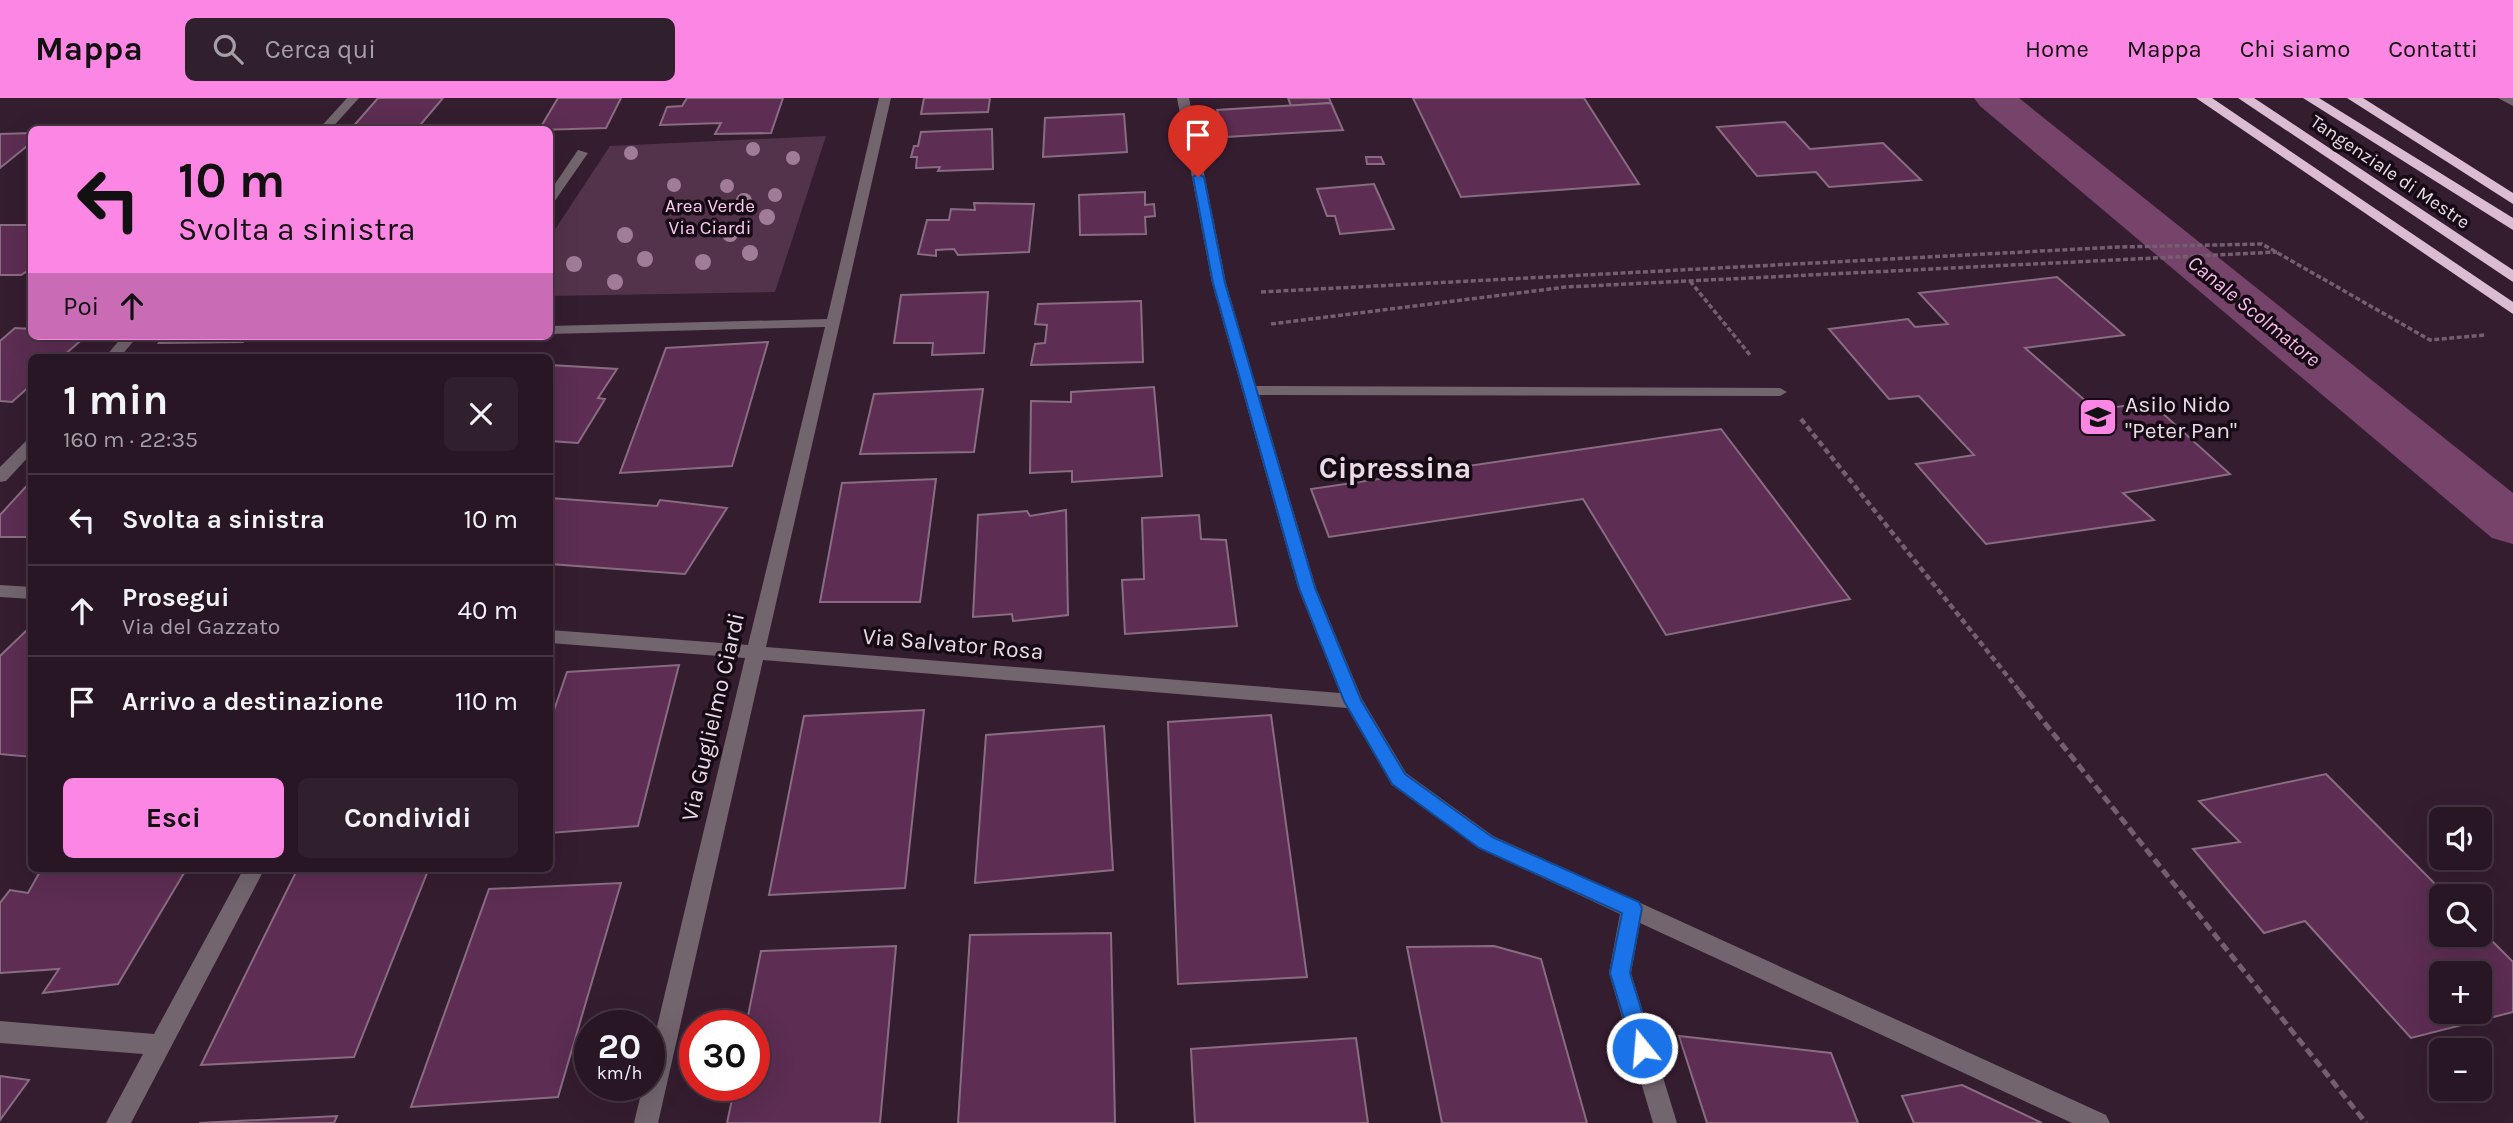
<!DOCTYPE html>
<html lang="it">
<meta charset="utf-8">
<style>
:root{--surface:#281624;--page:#301f2c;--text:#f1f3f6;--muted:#a59fa6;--line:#443541;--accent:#fc86e3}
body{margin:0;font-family:Karla,sans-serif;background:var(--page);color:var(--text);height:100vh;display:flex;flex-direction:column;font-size:26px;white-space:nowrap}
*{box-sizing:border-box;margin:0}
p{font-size:23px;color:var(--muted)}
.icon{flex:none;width:38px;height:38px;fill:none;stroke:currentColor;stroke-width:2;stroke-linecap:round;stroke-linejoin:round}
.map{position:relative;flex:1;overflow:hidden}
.side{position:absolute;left:28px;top:256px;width:525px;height:518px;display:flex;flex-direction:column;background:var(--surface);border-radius:10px;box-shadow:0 7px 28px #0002,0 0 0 2px var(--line)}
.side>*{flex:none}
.hud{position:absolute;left:28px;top:28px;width:525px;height:214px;border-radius:10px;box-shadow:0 7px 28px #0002,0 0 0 2px var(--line);background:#fc86e3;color:#111;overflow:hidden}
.tools{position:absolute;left:2429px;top:709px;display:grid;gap:14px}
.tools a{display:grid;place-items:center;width:63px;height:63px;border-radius:10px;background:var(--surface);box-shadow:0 7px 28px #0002,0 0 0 2px var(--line);font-size:35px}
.speed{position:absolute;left:574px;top:912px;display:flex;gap:14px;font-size:35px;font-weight:700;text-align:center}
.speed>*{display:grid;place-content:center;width:91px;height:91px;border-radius:50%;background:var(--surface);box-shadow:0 7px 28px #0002,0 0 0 2px var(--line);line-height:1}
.speed small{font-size:18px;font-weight:400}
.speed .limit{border:10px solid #d22;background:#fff;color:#111}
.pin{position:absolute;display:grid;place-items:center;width:60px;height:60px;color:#fff;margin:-72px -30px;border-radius:50% 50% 50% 0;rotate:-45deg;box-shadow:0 0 7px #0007}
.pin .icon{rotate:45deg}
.me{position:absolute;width:77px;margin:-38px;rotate:343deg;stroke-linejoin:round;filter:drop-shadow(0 0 5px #0008)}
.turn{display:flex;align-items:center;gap:24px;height:147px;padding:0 35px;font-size:32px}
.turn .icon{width:91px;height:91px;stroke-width:2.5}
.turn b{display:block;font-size:49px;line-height:60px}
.then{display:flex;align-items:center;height:66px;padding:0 35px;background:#0003;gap:14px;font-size:26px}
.round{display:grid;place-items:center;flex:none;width:74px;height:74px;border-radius:10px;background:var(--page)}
.head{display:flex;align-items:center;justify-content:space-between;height:119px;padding:0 35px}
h1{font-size:42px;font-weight:700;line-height:52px}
.primary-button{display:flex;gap:14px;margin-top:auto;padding:14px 35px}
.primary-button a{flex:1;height:80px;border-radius:10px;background:var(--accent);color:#111;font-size:28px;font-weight:700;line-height:80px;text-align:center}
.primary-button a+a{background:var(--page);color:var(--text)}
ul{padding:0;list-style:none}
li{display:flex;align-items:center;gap:21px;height:91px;padding:0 35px;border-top:2px solid var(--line)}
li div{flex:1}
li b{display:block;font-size:26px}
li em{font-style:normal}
header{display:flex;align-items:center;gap:42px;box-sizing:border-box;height:98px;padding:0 35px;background:var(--accent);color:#111}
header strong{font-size:33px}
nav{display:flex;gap:38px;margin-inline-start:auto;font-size:24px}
.search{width:490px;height:63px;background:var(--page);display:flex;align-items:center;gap:18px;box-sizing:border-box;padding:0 24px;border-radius:10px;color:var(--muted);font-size:26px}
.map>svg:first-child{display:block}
.green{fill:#52334b}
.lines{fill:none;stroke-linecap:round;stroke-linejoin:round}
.canal{fill:#76446b;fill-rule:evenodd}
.building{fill:#5d2d53;stroke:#896c81;stroke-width:2;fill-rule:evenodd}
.path-far2{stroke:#745e6f;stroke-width:3.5;stroke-dasharray:5 2.5;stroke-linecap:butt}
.path-far1{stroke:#745e6f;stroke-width:4.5;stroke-dasharray:6 3.5;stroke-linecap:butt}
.path{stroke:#745e6f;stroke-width:5;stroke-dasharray:9 4.5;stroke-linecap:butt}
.minor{fill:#72656e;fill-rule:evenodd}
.highway{fill:#dcbcd3;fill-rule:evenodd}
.tree{fill:#a17c98}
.route{fill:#1a73e8;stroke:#114b97;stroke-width:2}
.labels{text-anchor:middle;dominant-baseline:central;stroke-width:7;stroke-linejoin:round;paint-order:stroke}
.far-street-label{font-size:19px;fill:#eadae6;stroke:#160b14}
.far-park-label{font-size:19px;fill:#facaee;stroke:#160b14}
.far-water-label{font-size:21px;font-style:italic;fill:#fbbbeb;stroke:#160b14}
.poi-label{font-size:23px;fill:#eadae6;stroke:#160b14;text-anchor:start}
.street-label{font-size:23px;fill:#eadae6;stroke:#160b14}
.district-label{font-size:30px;font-weight:bold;fill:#eadae6;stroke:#160b14}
</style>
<header>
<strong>Mappa</strong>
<div class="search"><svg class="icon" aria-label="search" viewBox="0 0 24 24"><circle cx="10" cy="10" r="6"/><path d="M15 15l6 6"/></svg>Cerca qui</div>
<nav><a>Home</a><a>Mappa</a><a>Chi siamo</a><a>Contatti</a></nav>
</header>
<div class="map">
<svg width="2513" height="1025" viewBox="0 0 2513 1025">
<rect width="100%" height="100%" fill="#351d30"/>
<polygon class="green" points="826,38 775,194 550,198 550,139 610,48"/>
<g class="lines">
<polygon class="canal" points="1974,0 2019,0 2513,395 2513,446 2492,440 1980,8"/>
</g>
<g class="building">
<polygon points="378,0 443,0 416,32 350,32"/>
<polygon points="558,0 621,0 606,30 539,32"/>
<polygon points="687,0 783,0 771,35 715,36 721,25 660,27 667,9 682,8"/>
<polygon points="924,0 990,0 988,14 921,16"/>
<polygon points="1288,0 1329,0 1331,5 1291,8"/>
<polygon points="1413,0 1584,0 1639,86 1461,99"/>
<polygon points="1331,5 1343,32 1226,39 1217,12"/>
<polygon points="1124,16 1127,54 1043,59 1045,20"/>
<polygon points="1785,24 1810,51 1883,45 1921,82 1829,89 1816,74 1757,78 1717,29"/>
<polygon points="992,31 993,71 938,73 940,69 916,70 917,59 911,59 914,48 918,48 921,34"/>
<polygon points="32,35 32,44 0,70 0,36"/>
<polygon points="1366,59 1381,59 1384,66 1367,66"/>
<polygon points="1374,86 1394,131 1340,136 1335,118 1327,118 1317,91"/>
<polygon points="1145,94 1145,107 1154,106 1155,118 1145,119 1146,136 1080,137 1079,97"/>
<polygon points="974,105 1034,106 1029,154 958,157 954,151 936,152 936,158 918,156 927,122 949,122 951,111 975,112"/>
<polygon points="0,127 32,127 32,170 21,177 0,177"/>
<polygon points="2057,179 2124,237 2025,250 2096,312 2150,304 2230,376 2123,395 2154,422 1986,446 1916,366 1974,357 1919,298 1889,301 1829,231 1908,221 1915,229 1948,226 1919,195"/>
<polygon points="988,194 984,255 932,257 933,245 894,245 901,197"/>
<polygon points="1141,203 1143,264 1031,267 1035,246 1045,245 1047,227 1035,226 1038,206"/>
<polygon points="15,230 32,231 32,238 86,238 62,259 32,259 32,286 12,304 0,303 0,243"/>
<polygon points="165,238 248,238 243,244 159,245"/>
<polygon points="768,244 732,368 620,375 666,250"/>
<polygon points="550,267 617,271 598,300 605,301 578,345 550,343"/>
<polygon points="1154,289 1162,378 1072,384 1072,373 1030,375 1031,303 1071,304 1071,294"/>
<polygon points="983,291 974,354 860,356 874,296"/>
<polygon points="1721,331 1850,501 1666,537 1583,401 1329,439 1311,391"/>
<polygon points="936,381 920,504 820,504 842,385"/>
<polygon points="32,382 32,439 0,439 0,417"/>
<polygon points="550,400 657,408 660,402 727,410 685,476 550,466"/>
<polygon points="1066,412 1068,517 1013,523 1012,516 973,519 978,417 1027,413 1030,418"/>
<polygon points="1199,417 1201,441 1226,442 1237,528 1125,536 1122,482 1144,481 1142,420"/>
<polygon points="27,532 32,532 32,659 0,656 0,558"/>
<polygon points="679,567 638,728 550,735 550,624 567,574"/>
<polygon points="924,612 905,790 769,797 804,618"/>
<polygon points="1271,617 1307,879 1178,886 1168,624"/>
<polygon points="1104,628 1113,772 975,785 986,637"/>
<path d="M2326 676 2447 798H2441V836H2480V831L2513 864V914L2411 940 2305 823 2264 835 2193 751 2240 744 2199 703ZM2441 875H2480V914H2441Z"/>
<polygon points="42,770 187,770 118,886 43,895 59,871 0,875 0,805 10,792 28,795"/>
<polygon points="298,770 429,770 354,959 201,967"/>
<polygon points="621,785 558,999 411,1009 489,791"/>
<polygon points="1111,835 1115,1025 958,1025 970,837"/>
<polygon points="896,848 880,1025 727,1025 735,987 754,987 754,928 746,928 761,853"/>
<polygon points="1494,848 1541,861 1587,1025 1442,1025 1407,849"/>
<polygon points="1679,938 1831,955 1858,1025 1707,1025"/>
<polygon points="1356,940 1368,1025 1195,1025 1191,951"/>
<polygon points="0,978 29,982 0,1022"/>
<polygon points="1962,987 2042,1025 1914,1025 1902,998"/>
<polygon points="337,1018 334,1025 199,1025"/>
</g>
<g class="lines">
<g class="path-far2">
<polyline points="1690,183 1750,257"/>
<polyline points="1261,194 2118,149 2262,146 2430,242 2485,237"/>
<polyline points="1271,226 1566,189 2277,154"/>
</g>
<polyline class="path-far1" points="1801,321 2021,595"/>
<polyline class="path" points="2019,593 2366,1025"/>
<g class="minor">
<polygon points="347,0 359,0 330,32 318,32"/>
<polygon points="879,0 891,0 766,549 1340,595 1298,490 1212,185 1177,0 1189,0 1226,185 1256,288 1780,290 1787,294 1780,298 1259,297 1316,490 1362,601 1406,675 1493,738 2106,1017 2110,1025 2072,1025 1640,825 1631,875 1677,1025 1653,1025 1609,875 1620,816 1479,750 1392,687 1347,610 763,562 658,1025 634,1025 643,987 649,987 649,962 745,560 550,545 550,532 748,547 825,229 550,236 550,228 827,221"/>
<polygon points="2498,0 2513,0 2513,8"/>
<polygon points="578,52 588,55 554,104 550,105 550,93"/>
<polygon points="123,238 138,238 120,259 105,259"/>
<polygon points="32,340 32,355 6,383 0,384 0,369 27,342"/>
<polygon points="0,487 32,489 32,501 0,499"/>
<polygon points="244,770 265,770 131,1025 106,1025 143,956 0,945 0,923 154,936"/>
</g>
<g class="highway">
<polygon points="2196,0 2212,0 2513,204 2513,216"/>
<polygon points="2238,0 2254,0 2513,172 2513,184"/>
<polygon points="2303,0 2319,0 2513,120 2513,132"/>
<polygon points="2347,0 2363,0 2513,95 2513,106"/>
</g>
</g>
<g class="tree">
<circle cx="753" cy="51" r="7"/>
<circle cx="631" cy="55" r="7"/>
<circle cx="793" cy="60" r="7"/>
<circle cx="674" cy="87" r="7"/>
<circle cx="727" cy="88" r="7"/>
<circle cx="775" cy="97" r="7"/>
<circle cx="744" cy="103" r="8"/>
<circle cx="767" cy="119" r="8"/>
<circle cx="730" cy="136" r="8"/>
<circle cx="625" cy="137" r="8"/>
<circle cx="750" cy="155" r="8"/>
<circle cx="645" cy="161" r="8"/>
<circle cx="703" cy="164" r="8"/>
<circle cx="574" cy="166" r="8"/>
<circle cx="615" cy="184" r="8"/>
</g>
<polygon class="route" points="1198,76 1204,79 1225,185 1315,490 1361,602 1405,676 1492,739 1639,804 1642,810 1630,875 1653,950 1650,957 1642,960 1635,957 1610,875 1622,815 1479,750 1392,686 1344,603 1299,490 1213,185 1193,79"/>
<defs>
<g id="school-square" transform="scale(2.0125)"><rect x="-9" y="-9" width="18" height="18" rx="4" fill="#fc86e3" stroke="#160b14"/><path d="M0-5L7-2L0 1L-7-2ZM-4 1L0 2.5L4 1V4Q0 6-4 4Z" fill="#111"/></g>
</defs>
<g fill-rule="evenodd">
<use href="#school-square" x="2098" y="319"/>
</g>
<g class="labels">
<g class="far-street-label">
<text transform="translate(2390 74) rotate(34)">Tangenziale di Mestre</text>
</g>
<g class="far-park-label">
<text x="710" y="108">Area Verde<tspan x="710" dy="22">Via Ciardi</tspan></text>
</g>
<g class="far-water-label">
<text transform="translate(2254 213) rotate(39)">Canale Scolmatore</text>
</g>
<g class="poi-label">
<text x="2125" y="306">Asilo Nido<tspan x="2125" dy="26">"Peter Pan"</tspan></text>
</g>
<g class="street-label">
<text transform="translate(953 546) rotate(5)">Via Salvator Rosa</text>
<text transform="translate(713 619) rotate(-77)">Via Guglielmo Ciardi</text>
</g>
<g class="district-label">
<text x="1395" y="370">Cipressina</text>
</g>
</g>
</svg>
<div class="tools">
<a><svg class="icon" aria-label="sound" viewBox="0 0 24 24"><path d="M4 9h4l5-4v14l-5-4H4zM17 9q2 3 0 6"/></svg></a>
<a><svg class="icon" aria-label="search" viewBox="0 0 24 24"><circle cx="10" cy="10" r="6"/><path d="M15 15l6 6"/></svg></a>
<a>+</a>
<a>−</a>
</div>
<div class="speed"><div>20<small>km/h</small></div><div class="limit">30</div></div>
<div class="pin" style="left:1198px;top:79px;background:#d93025"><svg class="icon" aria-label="arrive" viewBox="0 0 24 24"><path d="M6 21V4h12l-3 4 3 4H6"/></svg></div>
<svg class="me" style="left:1642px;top:950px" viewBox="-20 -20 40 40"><circle r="17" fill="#1a73e8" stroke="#fff" stroke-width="3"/><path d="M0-11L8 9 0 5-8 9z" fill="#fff"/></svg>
<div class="hud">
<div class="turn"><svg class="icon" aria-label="left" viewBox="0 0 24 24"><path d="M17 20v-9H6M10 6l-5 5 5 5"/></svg><div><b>10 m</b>Svolta a sinistra</div></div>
<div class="then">Poi<svg class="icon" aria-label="ahead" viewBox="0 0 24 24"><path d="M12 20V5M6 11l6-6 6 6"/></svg></div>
</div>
<section class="side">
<div class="head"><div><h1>1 min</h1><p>160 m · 22:35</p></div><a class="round"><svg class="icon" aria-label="close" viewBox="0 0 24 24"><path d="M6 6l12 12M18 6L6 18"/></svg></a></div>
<ul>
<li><svg class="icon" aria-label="left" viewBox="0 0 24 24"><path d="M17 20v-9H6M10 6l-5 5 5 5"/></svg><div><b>Svolta a sinistra</b></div><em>10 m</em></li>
<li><svg class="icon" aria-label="ahead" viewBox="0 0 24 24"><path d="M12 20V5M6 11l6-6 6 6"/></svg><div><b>Prosegui</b><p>Via del Gazzato</p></div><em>40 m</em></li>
<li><svg class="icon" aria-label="arrive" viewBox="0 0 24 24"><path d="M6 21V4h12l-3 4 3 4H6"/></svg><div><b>Arrivo a destinazione</b></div><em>110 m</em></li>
</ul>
<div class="primary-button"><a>Esci</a><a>Condividi</a></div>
</section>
</div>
